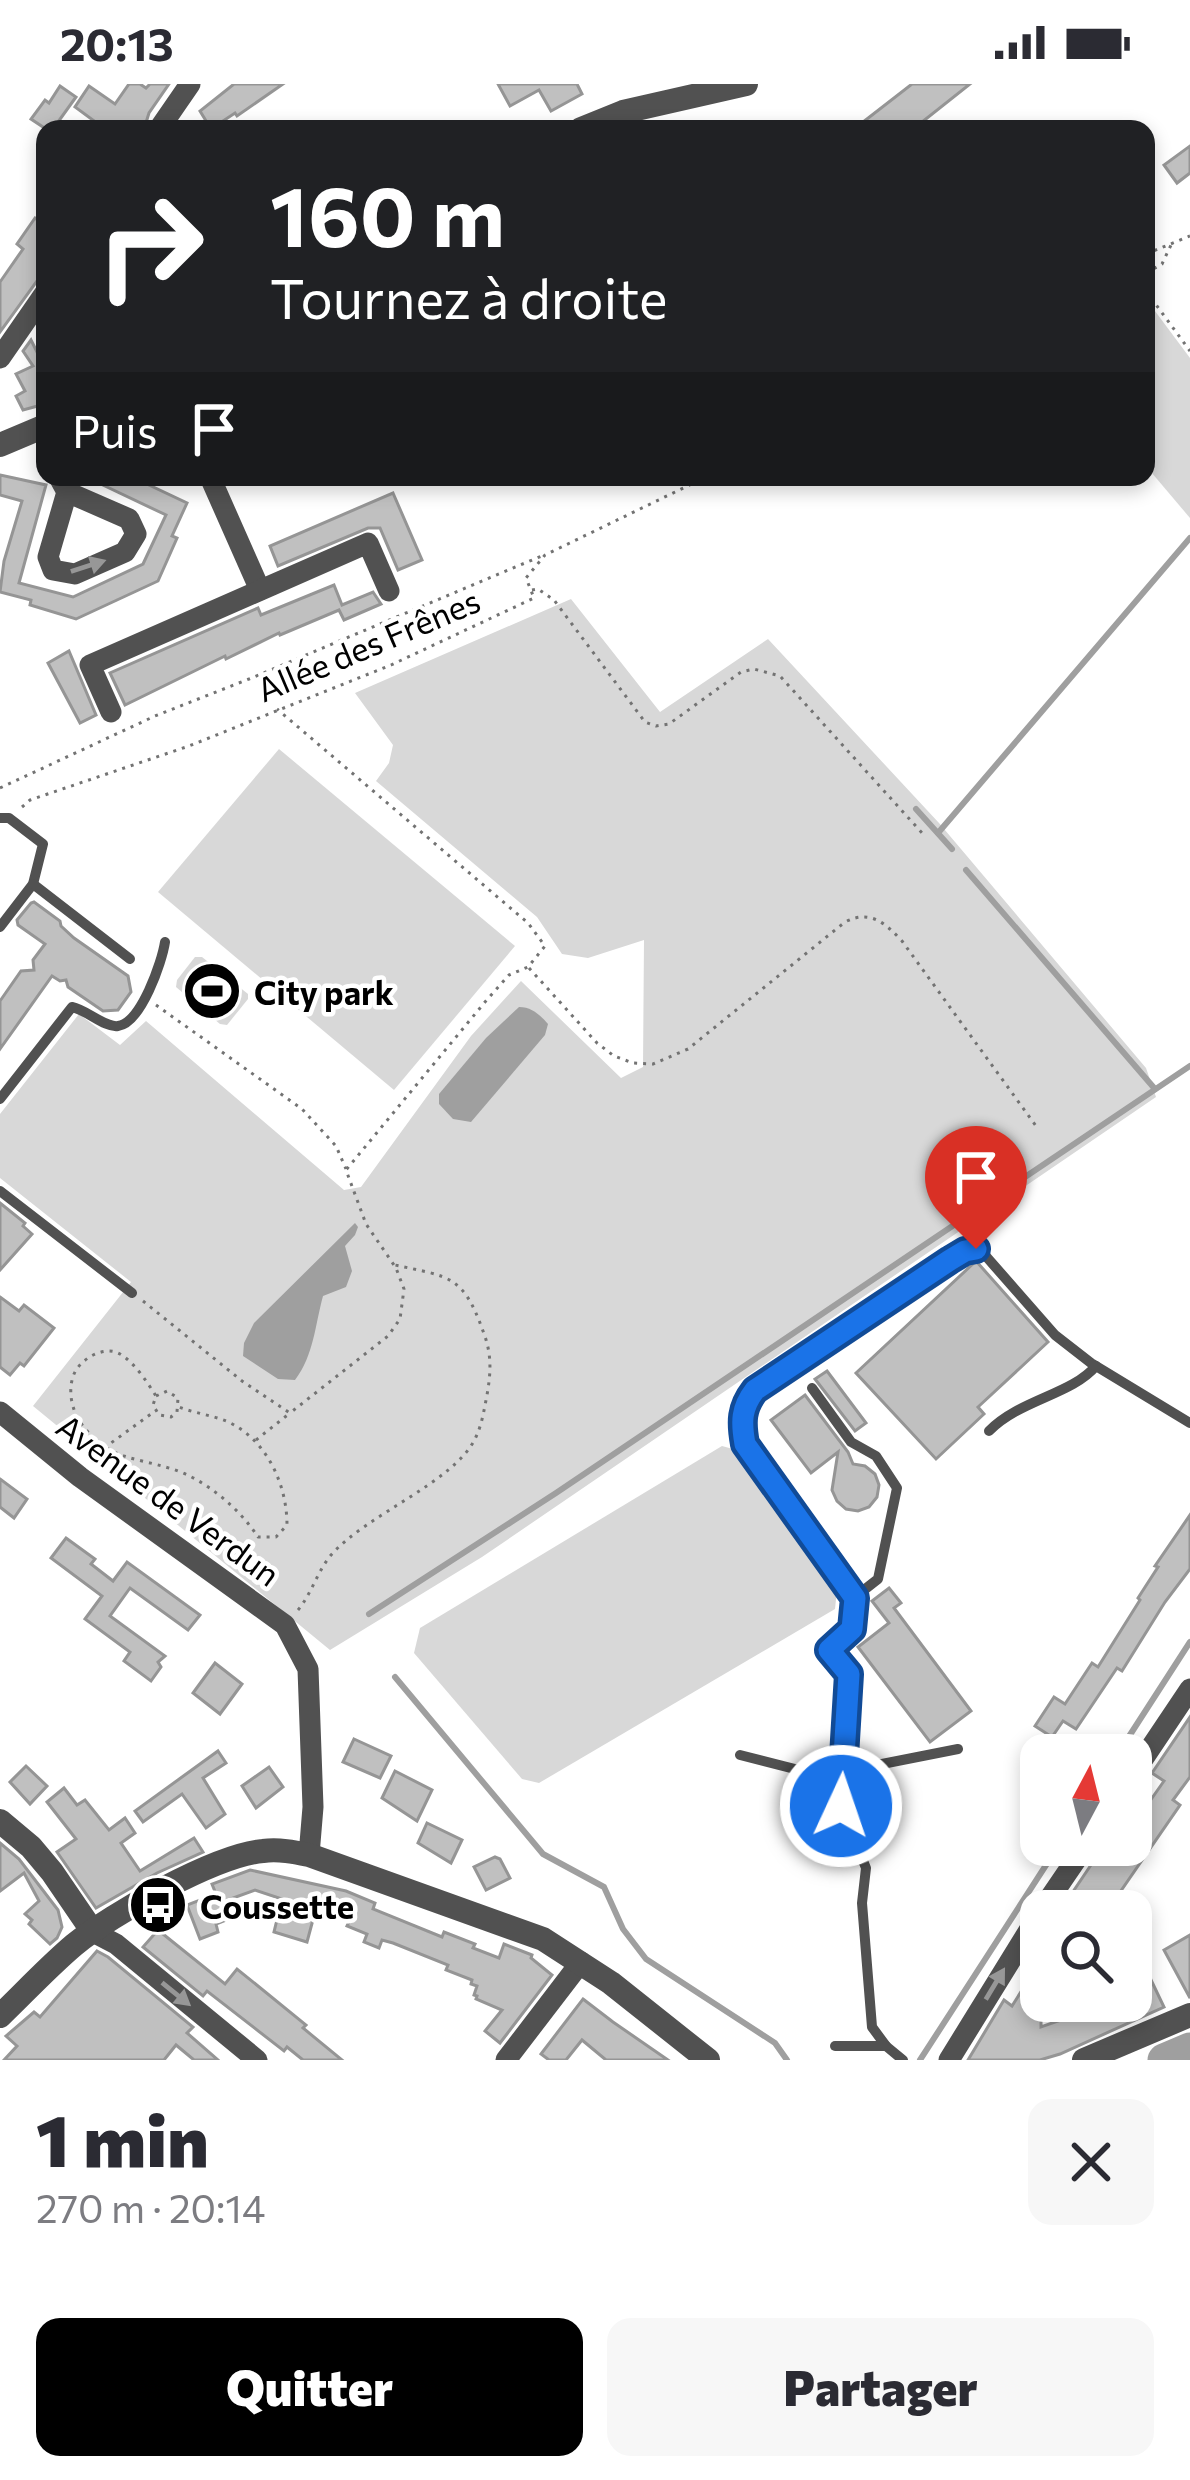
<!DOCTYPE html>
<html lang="fr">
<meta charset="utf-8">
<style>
:root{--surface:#fff;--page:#f7f7f7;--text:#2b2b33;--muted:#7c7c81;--accent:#000}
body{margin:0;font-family:Commissioner,sans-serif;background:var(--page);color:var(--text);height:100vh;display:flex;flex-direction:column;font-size:45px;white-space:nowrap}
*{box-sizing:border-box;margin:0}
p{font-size:39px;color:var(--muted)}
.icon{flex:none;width:66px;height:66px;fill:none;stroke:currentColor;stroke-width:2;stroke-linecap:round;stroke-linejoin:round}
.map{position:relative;height:1976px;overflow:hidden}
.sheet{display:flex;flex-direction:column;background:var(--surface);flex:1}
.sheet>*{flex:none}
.hud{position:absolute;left:36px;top:36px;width:1119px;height:366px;border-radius:24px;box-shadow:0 6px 18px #0003;background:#202124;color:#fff;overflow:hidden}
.needle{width:78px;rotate:7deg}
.fabs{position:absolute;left:1020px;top:1650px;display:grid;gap:24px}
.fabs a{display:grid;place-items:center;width:132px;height:132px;border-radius:24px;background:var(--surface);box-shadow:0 6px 18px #0003;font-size:60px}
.pin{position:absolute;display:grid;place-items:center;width:102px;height:102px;color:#fff;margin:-123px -51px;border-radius:50% 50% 50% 0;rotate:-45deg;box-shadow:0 0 12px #0007}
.pin .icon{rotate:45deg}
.me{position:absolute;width:132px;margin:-66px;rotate:3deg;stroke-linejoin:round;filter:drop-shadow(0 0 9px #0008)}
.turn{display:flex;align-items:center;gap:42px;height:252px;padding:0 36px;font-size:54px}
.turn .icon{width:156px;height:156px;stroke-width:2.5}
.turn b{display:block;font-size:84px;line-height:102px}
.then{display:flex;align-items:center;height:114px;padding:0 36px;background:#0003;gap:24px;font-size:45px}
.round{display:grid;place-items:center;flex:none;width:126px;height:126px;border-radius:24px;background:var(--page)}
.head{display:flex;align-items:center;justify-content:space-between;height:204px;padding:0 36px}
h1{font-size:72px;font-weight:800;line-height:90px}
.cta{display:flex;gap:24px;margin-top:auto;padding:24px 36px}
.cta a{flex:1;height:138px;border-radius:24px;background:var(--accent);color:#fff;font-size:48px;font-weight:800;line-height:138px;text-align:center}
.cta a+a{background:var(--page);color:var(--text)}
.status{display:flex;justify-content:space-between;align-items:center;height:84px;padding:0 60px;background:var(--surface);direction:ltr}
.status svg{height:33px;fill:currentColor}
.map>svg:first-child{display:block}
.green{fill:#d8d8d8}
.water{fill:#9f9f9f}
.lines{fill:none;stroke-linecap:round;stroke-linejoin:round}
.stream{stroke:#9f9f9f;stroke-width:6}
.river{stroke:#9f9f9f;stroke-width:33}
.building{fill:#c0c0c0;stroke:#959595;stroke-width:3}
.path{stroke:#737373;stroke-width:3;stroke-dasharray:3 6;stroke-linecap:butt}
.service{stroke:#515151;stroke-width:10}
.minor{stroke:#515151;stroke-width:21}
.tertiary{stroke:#515151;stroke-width:24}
.oneway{fill:#979797}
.route-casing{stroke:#114b97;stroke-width:30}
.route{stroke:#1a73e8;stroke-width:21}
.labels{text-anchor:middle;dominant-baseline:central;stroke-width:9;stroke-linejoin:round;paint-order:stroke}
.street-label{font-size:33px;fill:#000;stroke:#fff}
.poi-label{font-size:33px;font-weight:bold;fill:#000;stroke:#fff;text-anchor:start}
</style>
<div class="status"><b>20:13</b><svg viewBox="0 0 49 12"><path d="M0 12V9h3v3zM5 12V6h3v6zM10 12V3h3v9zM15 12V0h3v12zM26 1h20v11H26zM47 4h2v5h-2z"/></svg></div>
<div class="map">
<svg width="1190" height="1976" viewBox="0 0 1190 1976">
<rect width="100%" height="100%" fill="#fff"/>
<g class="green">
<polygon points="1146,215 1190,274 1190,434 1146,382"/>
<polygon points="571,515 660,628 768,555 939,739 1146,984 1156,1013 482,1473 330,1566 33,1322 131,1198 0,1094 0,1030 79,930 120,961 146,937 344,1106 361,1103 471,952 521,897 621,994 643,983 644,856 588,874 562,870 537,833 376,697 389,679 393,661 355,609"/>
<polygon points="279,665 515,862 394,1006 158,808"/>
<polygon points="195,873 202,873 248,910 248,915 227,941 220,940 176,903 177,896"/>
<polygon points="722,1362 740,1367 837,1506 835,1525 539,1699 522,1695 414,1569 420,1544"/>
</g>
<g class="water">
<path d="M519 923C532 923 540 931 548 940L545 951 471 1038 453 1035 439 1020V1010L486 954Z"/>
<path d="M355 1139 358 1143 355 1151 345 1162 352 1187 346 1203 323 1212C315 1241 314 1271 295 1296L278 1295 243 1272 244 1259 254 1239Z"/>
</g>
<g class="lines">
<g class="stream">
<polyline points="916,725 952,765"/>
<polyline points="938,749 1190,454"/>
<polyline points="966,786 1155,1005"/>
<polyline points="369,1530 556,1409 1190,982"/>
<polyline points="395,1593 543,1770 604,1803 623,1845 646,1875 775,1959 787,1976"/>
<polyline points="1117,1671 1190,1558"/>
<polyline points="920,1976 1059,1761"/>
</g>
<polyline class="river" points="1164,1976 1190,1965"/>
</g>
<g class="building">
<polygon points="129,0 140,0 146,4 150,0 169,0 149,29 144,45 105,45 75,23 89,2 115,20"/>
<polygon points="234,0 283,0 237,32 235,29 211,45 200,27"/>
<polygon points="498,0 577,0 582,10 551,27 539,6 510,22"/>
<polygon points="912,0 970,0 922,38 927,45 854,45"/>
<polygon points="60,2 76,13 53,45 46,45 31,35 45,16 49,19"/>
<polygon points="1190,62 1190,89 1177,99 1164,81"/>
<polygon points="35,134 45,141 45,186 0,248 0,198 23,165 17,160"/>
<polygon points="31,256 42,278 45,276 45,320 23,326 16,312 25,307 16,290 33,282 23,267"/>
<polygon points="0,391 46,401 19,499 73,513 143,480 166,431 86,393 132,393 187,419 172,452 177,454 158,497 76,535 30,521 31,516 0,508 4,477 22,417 0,411"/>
<polygon points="393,409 422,476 398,486 380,444 368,444 278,482 270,462"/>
<polygon points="334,501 342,521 373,508 381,520 344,536 339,526 280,551 279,549 226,575 225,572 125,621 110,589 258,524 261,531"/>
<polygon points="69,567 96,631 80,639 48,579"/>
<polygon points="34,818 60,837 61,842 74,854 128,892 131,908 118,926 103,927 68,903 66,896 60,897 52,892 0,965 0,917 21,887 34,886 33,876 45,860 18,841 17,836 31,819"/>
<polygon points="0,1119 25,1139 23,1142 32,1150 0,1186"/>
<polygon points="976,1177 1048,1258 978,1323 984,1330 936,1375 856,1289"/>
<polygon points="0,1213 19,1227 24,1221 54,1244 24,1282 20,1279 10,1291 0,1283"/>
<polygon points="827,1287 866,1339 855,1347 815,1295"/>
<polygon points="805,1311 848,1368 853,1380 865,1382 875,1390 879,1401 877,1413 869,1423 858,1427 846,1425 837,1417 832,1406 838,1368 811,1389 771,1336"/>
<polygon points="0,1395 27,1415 14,1434 0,1423"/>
<polygon points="1190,1431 1190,1485 1165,1518 1122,1587 1117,1584 1076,1645 1063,1637 1052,1653 1035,1642 1054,1613 1065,1620 1092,1579 1098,1583 1140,1516 1138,1514 1158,1483 1155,1482"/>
<polygon points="66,1454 95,1475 91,1480 113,1497 127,1478 200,1531 188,1546 130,1504 110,1532 165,1572 158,1578 161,1583 151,1597 124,1577 130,1568 85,1535 102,1512 51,1474"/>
<polygon points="889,1504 901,1519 894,1524 971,1627 930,1658 858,1563 889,1539 872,1517"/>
<polygon points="215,1579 242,1600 220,1630 193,1609"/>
<polygon points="1190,1633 1190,1693 1173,1716 1180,1721 1107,1827 1060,1827 1095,1775 1098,1777 1104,1770 1114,1776 1124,1761 1131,1761 1131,1744 1164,1697 1152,1689"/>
<polygon points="354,1655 391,1672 380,1694 343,1678"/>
<polygon points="218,1667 226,1679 203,1694 225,1730 206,1744 182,1710 143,1738 135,1727"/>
<polygon points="26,1682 47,1702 30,1720 10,1698"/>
<polygon points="269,1683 283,1703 256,1724 242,1702"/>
<polygon points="395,1687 432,1706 417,1737 382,1714"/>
<polygon points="64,1704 77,1721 85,1716 109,1746 125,1734 135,1749 121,1759 140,1787 194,1754 203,1768 157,1789 96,1824 57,1768 76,1755 47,1718"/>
<polygon points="427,1739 462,1756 451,1779 418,1759"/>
<polygon points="0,1759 19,1775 58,1826 62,1843 57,1854 50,1860 29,1840 32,1836 25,1830 39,1817 24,1789 0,1807"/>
<polygon points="495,1773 500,1775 510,1794 486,1806 474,1783"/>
<polygon points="250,1786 346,1807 375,1819 373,1825 442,1853 444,1848 475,1860 473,1864 499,1874 504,1860 532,1871 531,1874 552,1891 500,1959 485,1947 502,1926 476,1915 477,1912 474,1911 477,1902 471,1900 472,1896 446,1886 448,1881 393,1859 382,1856 379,1864 364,1858 367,1850 347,1842 353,1829 335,1822 318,1817 307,1858 274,1848 282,1815 255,1806 222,1818 226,1836 216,1840 218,1848 200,1855 187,1821 216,1810 212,1800"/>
<polygon points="158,1846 225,1900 237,1885 306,1941 303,1944 342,1976 303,1976 287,1963 284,1967 207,1907 203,1912 143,1863"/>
<polygon points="1190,1851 1190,1914 1164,1866"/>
<polygon points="1131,1854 1164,1923 1060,1970 1040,1976 968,1976 1004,1916 1012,1922 1041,1876 1041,1943 1078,1930 1076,1925 1093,1917 1131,1917"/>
<polygon points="97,1867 108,1873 193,1943 187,1949 218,1976 194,1976 176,1961 164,1976 4,1976 17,1962 6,1952 34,1928 40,1933"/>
<polygon points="583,1915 613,1938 668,1976 606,1976 582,1956 566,1976 549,1976 541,1970"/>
</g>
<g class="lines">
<g class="path">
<polyline points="1146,170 1190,152"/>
<polyline points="1146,189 1162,180 1171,161"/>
<polyline points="1146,207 1190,267"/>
<polyline points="532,506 538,505 554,516 645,638 656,642 669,640 741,588 754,585 780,592 923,750"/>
<polyline points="0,704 155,632 249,595 544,471"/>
<polyline points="22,723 30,716 189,662 391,581 534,514 526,494 545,471 706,393"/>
<path d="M529 884 597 959 614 972 633 979 653 980 688 965 845 838C870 825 885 839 902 857L1036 1042"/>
<polyline points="156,921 302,1025 336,1062 346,1085"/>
<polyline points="143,1217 242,1297 290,1329 388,1252 400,1235 404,1205 396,1184 366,1140 346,1086 485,918 509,891 528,883 545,862 528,839 277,625"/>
<path d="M156 1312 167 1307 178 1314 177 1328 171 1333 159 1331 153 1321 156 1312C147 1298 135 1279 120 1270 105 1261 81 1274 74 1290 67 1307 72 1328 83 1342 109 1376 135 1373 172 1385 205 1395 240 1425 258 1453H276L287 1441C287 1400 266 1354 226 1337 211 1331 194 1329 179 1323"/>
<polyline points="256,1356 290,1329"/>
<polyline points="92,1377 100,1367 155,1327"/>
<path d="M298 1526C312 1509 317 1488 331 1471 367 1430 453 1399 475 1355 482 1341 484 1326 487 1311 491 1288 492 1270 483 1247 463 1191 450 1193 395 1181"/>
</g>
<g class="service">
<polyline points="0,734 9,734 43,760 33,800 0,843"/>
<polyline points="33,800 130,875"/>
<path d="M0 1015 72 923C87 926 105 944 118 942 141 939 162 878 165 858"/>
<polyline points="0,1107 132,1209"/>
<polyline points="812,1304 851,1358 876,1372 897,1404 878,1495 855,1513 852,1545 829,1566 849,1590 841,1722 866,1784 862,1819 872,1943 886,1962 903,1976"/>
<path d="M989 1347C1021 1315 1071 1311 1096 1282"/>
<path d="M855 1513 745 1360C741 1338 741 1324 755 1306L965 1167 976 1165 984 1170 1055 1251 1091 1279 1190 1339"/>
<polyline points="740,1671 842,1697 877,1681 958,1665"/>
<polyline points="835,1962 886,1962"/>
</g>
<g class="minor">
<polyline points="159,45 190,0"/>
<polyline points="0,274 45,209"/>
<polyline points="59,393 67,408 48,473 53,486 75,490 125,468 136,450 129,435 67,408"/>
<polyline points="210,393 260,506"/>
<polyline points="111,628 90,581 368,459 389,507"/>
<polyline points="0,1328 80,1393 285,1541 308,1585 313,1723 309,1771"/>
<polyline points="1131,1693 1190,1605"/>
<polyline points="1041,1827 1086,1761"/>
<polyline points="93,1848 116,1860 257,1976"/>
<polyline points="506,1976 581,1878"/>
<polyline points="949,1976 1041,1827"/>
</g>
<g class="tertiary">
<polyline points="581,45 623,28 746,0"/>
<polyline points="0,361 45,342"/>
<polyline points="0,1737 31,1763 52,1788 93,1848"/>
<path d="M0 1932C24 1909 48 1883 74 1861 111 1830 216 1771 263 1767 279 1765 294 1768 309 1771L543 1855 611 1899 708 1976"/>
<polyline points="1084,1976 1190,1931"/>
</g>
</g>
<defs><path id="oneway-solid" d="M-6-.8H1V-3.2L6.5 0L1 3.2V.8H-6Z" transform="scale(3)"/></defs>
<g class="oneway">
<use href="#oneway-solid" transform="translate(88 482) rotate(-18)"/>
<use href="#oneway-solid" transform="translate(995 1900) rotate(-59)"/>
<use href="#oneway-solid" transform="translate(176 1910) rotate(39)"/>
</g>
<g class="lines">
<g class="route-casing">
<path id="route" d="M841 1722 849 1590 829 1566 852 1545 855 1514 745 1360C741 1338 741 1324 755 1306L950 1176 965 1167 976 1165"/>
</g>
<use href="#route" class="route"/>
</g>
<defs>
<g id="stadium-disc" transform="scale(3)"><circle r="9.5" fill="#000" stroke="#fff"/><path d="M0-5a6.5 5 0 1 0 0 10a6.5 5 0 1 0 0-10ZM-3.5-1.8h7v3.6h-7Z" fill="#fff"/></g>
<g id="bus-disc" transform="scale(3)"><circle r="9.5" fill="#000" stroke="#fff"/><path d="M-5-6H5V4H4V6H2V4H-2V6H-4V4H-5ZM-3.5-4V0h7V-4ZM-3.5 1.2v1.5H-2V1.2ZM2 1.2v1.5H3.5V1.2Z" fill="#fff"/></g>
</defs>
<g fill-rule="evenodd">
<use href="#stadium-disc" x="212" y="907"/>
<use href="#bus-disc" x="158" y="1821"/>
</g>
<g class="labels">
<g class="street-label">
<text transform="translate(368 560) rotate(-23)">Allée des Frênes</text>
<text transform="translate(169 1415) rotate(36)">Avenue de Verdun</text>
</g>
<g class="poi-label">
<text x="254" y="907">City park</text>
<text x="200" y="1821">Coussette</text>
</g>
</g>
</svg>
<div class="fabs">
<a><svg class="needle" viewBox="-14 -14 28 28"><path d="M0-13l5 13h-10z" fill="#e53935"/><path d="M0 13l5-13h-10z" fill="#7c7c81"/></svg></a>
<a><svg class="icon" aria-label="search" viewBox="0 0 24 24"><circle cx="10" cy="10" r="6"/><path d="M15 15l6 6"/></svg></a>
</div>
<div class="pin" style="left:976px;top:1165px;background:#d93025"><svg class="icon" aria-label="arrive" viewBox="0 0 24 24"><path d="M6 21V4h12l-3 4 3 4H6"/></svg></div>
<svg class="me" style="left:841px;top:1722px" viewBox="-20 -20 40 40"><circle r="17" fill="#1a73e8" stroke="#fff" stroke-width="3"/><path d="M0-11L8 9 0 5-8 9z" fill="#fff"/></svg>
<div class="hud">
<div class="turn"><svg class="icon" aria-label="right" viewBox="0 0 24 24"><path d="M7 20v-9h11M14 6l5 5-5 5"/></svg><div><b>160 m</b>Tournez à droite</div></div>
<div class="then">Puis<svg class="icon" aria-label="arrive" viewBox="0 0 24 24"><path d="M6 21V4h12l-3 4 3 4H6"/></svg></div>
</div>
</div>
<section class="sheet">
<div class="head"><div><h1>1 min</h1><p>270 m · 20:14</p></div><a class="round"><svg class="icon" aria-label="close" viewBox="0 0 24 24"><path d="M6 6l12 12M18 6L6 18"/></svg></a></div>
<div class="cta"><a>Quitter</a><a>Partager</a></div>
</section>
